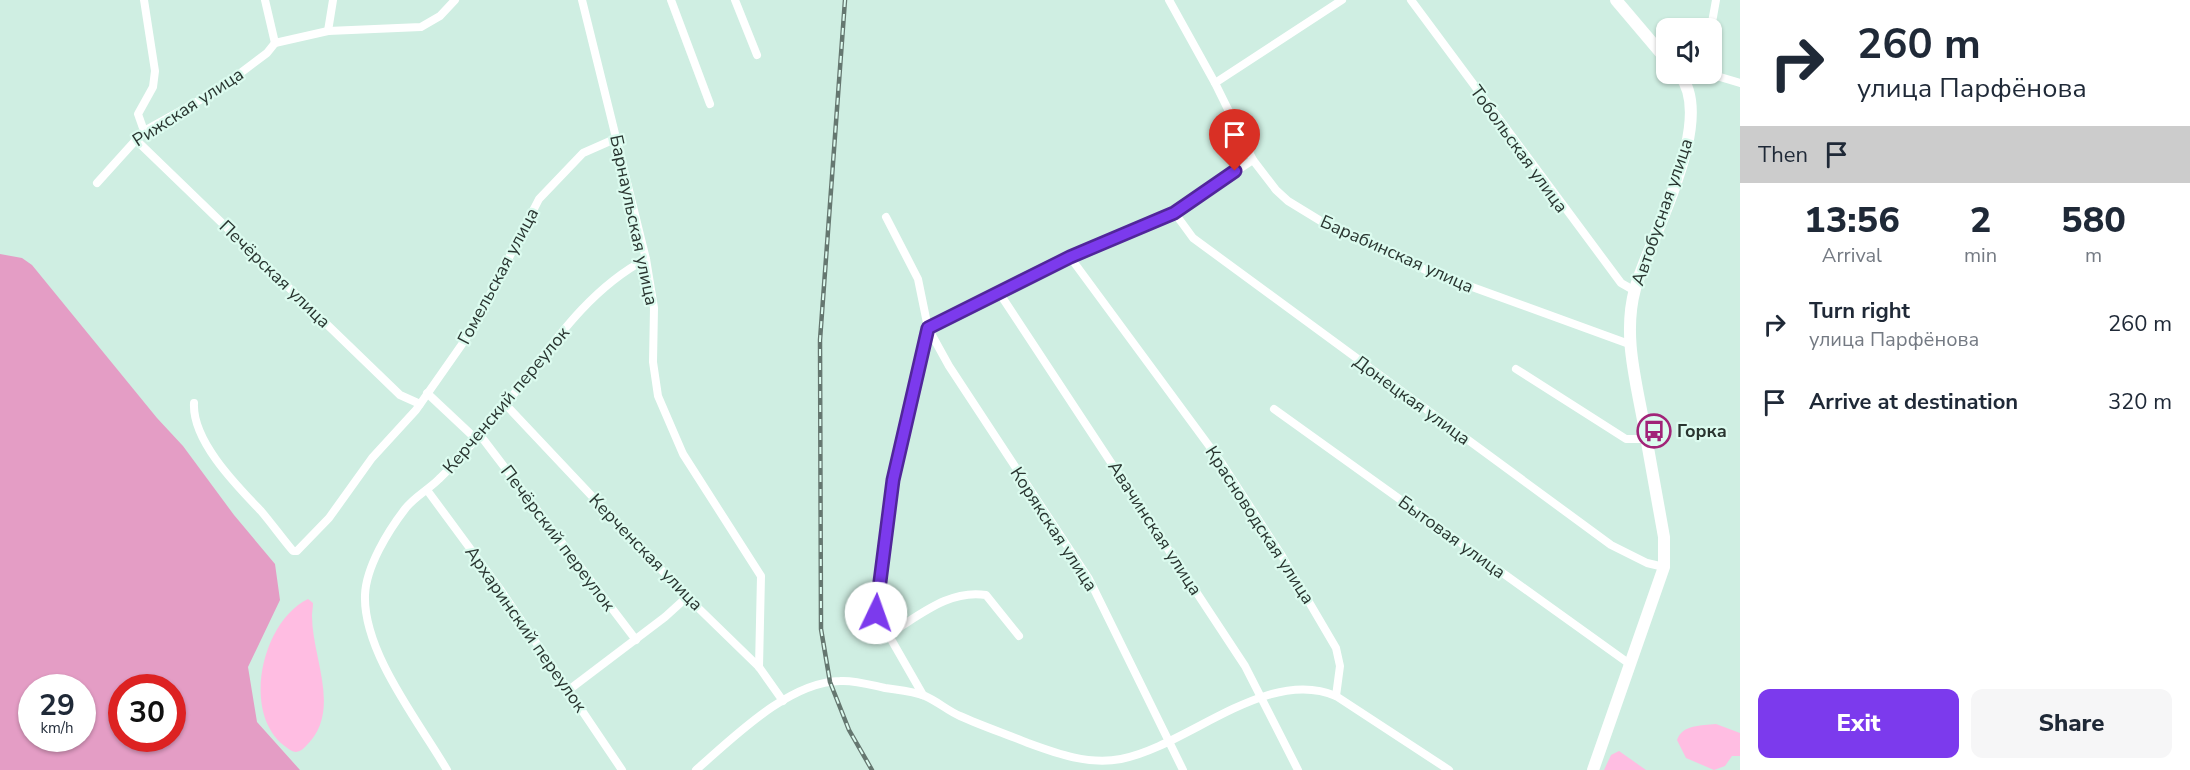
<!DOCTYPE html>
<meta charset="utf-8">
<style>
:root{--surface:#fff;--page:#f6f6f7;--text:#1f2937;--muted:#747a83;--accent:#7c3aed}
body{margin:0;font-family:"Nunito Sans",sans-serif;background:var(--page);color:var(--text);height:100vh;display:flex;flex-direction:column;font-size:22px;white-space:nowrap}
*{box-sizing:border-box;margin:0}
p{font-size:20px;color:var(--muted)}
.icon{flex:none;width:33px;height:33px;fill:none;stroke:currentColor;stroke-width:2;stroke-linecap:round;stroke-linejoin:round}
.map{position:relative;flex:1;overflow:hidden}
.details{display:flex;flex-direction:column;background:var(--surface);width:450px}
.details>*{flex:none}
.banner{background:#fff;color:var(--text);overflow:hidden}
.buttons{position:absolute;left:1656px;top:18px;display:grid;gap:12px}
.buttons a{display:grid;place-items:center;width:66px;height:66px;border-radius:12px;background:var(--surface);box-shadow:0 2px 4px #0004;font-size:30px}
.speed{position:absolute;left:18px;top:674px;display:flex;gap:12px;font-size:30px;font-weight:700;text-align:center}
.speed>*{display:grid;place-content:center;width:78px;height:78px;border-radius:50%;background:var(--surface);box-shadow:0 2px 4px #0004;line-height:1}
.speed small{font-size:15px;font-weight:400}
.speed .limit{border:9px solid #d22;background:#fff;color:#111}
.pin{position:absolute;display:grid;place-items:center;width:51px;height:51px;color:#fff;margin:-62px -26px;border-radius:50% 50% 50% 0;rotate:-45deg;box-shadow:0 0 6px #0007}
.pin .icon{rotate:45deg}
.me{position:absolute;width:66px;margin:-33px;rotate:3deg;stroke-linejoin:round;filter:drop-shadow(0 0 4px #0008)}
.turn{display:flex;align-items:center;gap:21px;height:126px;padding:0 18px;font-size:27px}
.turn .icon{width:78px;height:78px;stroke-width:2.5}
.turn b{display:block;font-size:42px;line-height:51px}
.then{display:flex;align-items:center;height:57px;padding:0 18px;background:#0003;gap:12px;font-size:22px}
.eta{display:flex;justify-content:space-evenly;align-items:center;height:102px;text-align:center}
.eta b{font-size:36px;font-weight:800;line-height:42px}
.button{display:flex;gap:12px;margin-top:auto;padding:12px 18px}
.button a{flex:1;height:69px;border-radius:12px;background:var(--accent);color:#fff;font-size:24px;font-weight:800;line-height:69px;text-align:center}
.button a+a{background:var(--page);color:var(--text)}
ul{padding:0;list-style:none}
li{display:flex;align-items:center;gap:18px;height:78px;padding:0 18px}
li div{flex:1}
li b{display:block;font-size:22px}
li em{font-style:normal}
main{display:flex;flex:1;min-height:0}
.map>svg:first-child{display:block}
.green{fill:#ffbde2}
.water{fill:#e49dc5;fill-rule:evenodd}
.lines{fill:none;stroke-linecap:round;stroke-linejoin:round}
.street{stroke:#fff;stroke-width:8}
.secondary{stroke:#fff;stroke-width:12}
.rail-casing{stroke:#657770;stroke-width:4.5}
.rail{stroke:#dcfbef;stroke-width:2;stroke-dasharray:7;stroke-linecap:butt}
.route-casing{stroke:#51269a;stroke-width:15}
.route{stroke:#7c3aed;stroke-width:10}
.labels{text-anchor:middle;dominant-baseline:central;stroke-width:4.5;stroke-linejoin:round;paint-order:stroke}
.street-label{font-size:18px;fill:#293530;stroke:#dcfbef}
.poi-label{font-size:18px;font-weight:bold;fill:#293530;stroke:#dcfbef;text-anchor:start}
</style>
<main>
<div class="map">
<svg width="1740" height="770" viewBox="0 0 1740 770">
<rect width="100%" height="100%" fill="#cfeee2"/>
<g class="green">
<path d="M308 599 313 603C313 607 312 612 312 616 312 659 343 712 305 747 298 754 293 753 286 747 240 714 262 621 308 599Z"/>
<path d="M1716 724 1740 733V756H1732L1725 766 1714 770 1686 758 1677 740C1683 724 1701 726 1716 724Z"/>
<polygon points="1619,751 1646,770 1604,770 1611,755"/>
</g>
<path class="water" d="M0 254 22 258 32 265 157 418 183 446 234 515 275 564 280 600 248 667 257 722 300 770H0ZM32 687H82V738H32ZM122 687H172V738H122Z"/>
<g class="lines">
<g class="street">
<polyline points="265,0 275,43"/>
<polyline points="582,0 646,259 654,308 653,362 658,396 683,454 761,576 759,667"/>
<polyline points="671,0 710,104"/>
<polyline points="735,0 757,55"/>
<polyline points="1169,0 1215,83 1253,160 1276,190 1288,201 1324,223 1428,271 1629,344"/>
<polyline points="1411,0 1621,283 1635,291"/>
<polyline points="1711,28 1716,0"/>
<polyline points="328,31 333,0"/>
<polyline points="1710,74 1740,83"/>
<polyline points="1686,81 1709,74"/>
<polyline points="1215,83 1342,0"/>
<polyline points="144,131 138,114 153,87 155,71 144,0"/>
<polyline points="135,139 400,395 420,404"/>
<polyline points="97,183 144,131 218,90 267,53 275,43 328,31 421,27 440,16 455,0"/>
<polyline points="1174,212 1193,238 1611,545 1647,563 1664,567"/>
<polyline points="886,217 918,279 928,328 893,480 876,613 923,695"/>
<polyline points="1070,257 1221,462 1282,556 1336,648 1340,666 1336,696 1449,770"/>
<polyline points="1000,294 1245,666 1298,770"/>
<polyline points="1516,369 1626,439 1646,439"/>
<polyline points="427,393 476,439"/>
<path d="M194 403C192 441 237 486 261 511 272 524 282 538 293 551H297L329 518 372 458 416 410 472 330 539 199 583 153 617 138"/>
<polyline points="506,405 687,597 759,667 783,701"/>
<polyline points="1274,409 1631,665"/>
<polyline points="480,435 636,640"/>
<polyline points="427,490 500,589 622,770"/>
<path d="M887 635C918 617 948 589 986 595L1019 636"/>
<polyline points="570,689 665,617 687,597"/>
<path d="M447 770C419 722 363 652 365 595 366 567 388 531 405 509 414 497 428 490 439 479 454 465 468 448 482 433 535 374 574 297 646 259"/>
<path d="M696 770C733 738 788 682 840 681 855 680 871 685 885 688 898 690 913 691 925 696 937 701 948 711 960 716 982 726 1006 734 1028 743 1058 754 1088 765 1121 759 1188 746 1267 666 1336 696"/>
<polyline points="1183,770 1089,579 949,366 928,328 1070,257 1174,212 1253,160"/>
</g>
<g class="secondary">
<polyline points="1616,0 1666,59"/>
<path d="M1593 770 1664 567V537C1657 498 1650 459 1643 420 1635 377 1623 333 1635 289 1650 237 1718 119 1679 74"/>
</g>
<g class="rail-casing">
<polyline id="rail" points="845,0 820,340 821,629 830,682 849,730 872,770"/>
</g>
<use href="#rail" class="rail"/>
</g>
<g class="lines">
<g class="route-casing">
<polyline id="route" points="876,613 893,480 928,328 1070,257 1174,213 1235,171"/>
</g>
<use href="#route" class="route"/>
</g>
<defs>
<g id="bus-ring" transform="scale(1.725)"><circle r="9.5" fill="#dcfbef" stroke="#a12478" stroke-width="1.5"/><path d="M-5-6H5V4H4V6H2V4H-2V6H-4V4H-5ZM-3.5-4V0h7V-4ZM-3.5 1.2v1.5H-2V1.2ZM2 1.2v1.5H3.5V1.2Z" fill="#a12478"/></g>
</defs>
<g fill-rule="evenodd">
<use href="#bus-ring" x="1654" y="431"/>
</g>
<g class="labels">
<g class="street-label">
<text transform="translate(188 107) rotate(-33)">Рижская улица</text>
<text transform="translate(1519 149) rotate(54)">Тобольская улица</text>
<text transform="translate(1662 212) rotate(-71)">Автобусная улица</text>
<text transform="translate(634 220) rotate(78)">Барнаульская улица</text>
<text transform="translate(1397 254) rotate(24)">Барабинская улица</text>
<text transform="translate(275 274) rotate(44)">Печёрская улица</text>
<text transform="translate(498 276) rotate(-62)">Гомельская улица</text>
<text transform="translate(506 400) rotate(-50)">Керченский переулок</text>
<text transform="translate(1412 400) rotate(36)">Донецкая улица</text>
<text transform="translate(1260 525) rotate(57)">Красноводская улица</text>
<text transform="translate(1155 528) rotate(57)">Авачинская улица</text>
<text transform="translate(1054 529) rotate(57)">Корякская улица</text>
<text transform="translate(1452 537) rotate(36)">Бытовая улица</text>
<text transform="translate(558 538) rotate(53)">Печёрский переулок</text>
<text transform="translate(646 552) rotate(46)">Керченская улица</text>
<text transform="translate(526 629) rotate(55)">Архаринский переулок</text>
</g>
<g class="poi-label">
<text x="1677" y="431">Горка</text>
</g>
</g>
</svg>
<div class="buttons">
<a><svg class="icon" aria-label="sound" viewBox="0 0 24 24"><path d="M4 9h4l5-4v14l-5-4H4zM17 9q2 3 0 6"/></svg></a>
</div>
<div class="speed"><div>29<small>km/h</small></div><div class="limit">30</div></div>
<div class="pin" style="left:1235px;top:171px;background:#d93025"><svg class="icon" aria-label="arrive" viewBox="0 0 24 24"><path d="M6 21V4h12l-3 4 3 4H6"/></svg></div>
<svg class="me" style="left:876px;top:613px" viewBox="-20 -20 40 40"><circle r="19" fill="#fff"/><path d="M0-13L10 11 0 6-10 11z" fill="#7c3aed"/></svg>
</div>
<section class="details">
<div class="banner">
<div class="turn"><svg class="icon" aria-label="right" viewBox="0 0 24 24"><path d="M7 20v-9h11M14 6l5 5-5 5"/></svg><div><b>260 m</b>улица Парфёнова</div></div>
<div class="then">Then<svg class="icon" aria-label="arrive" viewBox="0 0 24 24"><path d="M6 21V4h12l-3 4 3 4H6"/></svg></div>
</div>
<div class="eta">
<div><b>13:56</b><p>Arrival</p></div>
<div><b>2</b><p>min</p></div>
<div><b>580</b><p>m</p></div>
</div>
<ul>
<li><svg class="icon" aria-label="right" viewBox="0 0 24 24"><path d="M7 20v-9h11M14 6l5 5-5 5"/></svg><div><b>Turn right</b><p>улица Парфёнова</p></div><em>260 m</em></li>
<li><svg class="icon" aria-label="arrive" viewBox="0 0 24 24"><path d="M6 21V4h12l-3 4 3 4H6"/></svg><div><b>Arrive at destination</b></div><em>320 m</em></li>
</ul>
<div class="button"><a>Exit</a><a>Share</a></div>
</section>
</main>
